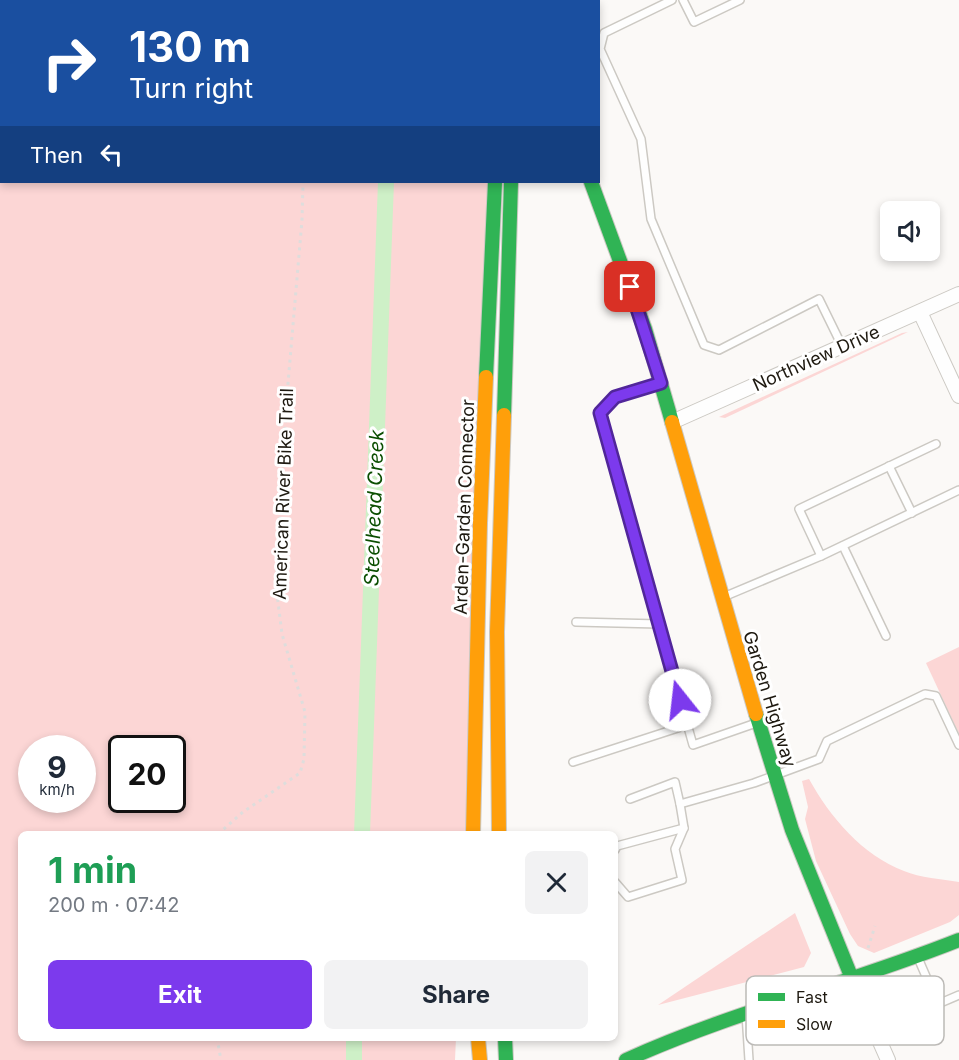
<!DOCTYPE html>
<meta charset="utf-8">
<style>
:root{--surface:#fff;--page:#f2f2f3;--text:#1f2937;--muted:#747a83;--accent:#7c3aed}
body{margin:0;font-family:Inter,sans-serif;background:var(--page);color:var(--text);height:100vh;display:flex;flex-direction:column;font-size:22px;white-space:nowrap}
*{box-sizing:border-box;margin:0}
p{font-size:20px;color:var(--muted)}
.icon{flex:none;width:33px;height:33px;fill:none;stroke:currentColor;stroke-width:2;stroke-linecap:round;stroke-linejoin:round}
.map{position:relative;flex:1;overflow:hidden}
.sheet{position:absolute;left:18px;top:831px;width:600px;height:210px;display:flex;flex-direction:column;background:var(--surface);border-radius:9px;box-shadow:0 3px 9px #0003}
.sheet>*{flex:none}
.top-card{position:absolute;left:0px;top:0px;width:600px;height:183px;box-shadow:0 3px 9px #0003;background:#1a4fa0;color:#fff;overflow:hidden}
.controls{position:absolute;left:880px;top:201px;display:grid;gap:12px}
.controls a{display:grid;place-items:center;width:60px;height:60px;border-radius:9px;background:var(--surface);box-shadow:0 3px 9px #0003;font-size:30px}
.speed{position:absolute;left:18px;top:735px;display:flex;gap:12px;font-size:30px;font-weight:700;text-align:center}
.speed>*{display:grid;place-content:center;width:78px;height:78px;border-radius:50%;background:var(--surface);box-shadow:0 3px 9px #0003;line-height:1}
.speed small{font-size:15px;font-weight:400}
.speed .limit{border:3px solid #111;border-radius:9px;background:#fff;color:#111}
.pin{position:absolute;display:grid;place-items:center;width:51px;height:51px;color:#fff;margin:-26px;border-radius:12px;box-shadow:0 3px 9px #0006}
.me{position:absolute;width:66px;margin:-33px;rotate:344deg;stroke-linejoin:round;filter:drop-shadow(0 0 4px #0008)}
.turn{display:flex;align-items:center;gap:21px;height:126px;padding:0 30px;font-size:27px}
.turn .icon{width:78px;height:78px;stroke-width:2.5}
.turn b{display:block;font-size:42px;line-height:51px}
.then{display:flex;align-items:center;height:57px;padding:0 30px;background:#0003;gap:12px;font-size:22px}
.round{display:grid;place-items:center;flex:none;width:63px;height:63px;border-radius:9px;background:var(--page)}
.headline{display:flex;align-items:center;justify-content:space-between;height:102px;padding:0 30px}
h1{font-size:36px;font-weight:700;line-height:45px;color:#1e9e55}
.cta{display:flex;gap:12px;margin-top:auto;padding:12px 30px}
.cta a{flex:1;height:69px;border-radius:9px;background:var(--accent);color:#fff;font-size:24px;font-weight:700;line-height:69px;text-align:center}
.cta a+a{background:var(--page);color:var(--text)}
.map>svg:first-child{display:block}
.green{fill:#fcd6d5;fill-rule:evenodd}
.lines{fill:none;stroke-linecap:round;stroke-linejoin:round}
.canal{stroke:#cef0c7;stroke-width:16}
.lane-casing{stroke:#ccc9c3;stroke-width:10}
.street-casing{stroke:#ccc9c3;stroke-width:16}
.fast-casing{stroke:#ccc9c3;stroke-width:16}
.slow-casing{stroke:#ccc9c3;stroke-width:16}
.path{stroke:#dedddc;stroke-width:3;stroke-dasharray:3 4.5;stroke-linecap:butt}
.lane{stroke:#fefefe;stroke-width:7}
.street{stroke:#fefefe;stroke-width:14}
.fast{stroke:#30b455;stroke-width:14}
.slow{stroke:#ff9f0a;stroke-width:14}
.route-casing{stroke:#51269a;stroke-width:15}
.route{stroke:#7c3aed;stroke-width:10}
.labels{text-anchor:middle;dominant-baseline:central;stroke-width:6;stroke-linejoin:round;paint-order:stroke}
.street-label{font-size:18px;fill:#1e1910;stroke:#fff}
.water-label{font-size:20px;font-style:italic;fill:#0b4e01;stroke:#fff}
.key{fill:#fff;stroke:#bcbab7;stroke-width:1.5}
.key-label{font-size:16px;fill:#1e1910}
</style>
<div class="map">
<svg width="959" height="1060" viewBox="0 0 959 1060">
<rect width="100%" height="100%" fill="#fbf9f7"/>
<g class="green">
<polygon points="21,0 511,0 16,2"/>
<path d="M0 7 2 182H501L467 834H21V1038H456L455 1060H0ZM32 748H82V800H32ZM122 748H172V800H122Z"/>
<polygon points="908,332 725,418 719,417 902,333"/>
<polygon points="959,647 959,734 926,663"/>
<path d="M809 779C830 817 862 855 904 871 920 878 942 879 959 882V915L950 922 874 953 858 946 850 934 816 861 805 819 808 807 802 781Z"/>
<polygon points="795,913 811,953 804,967 658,1005"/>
</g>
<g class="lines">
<g class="canal">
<polyline points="391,0 391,2"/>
<polyline points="362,834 386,182"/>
<polyline points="354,1060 354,1038"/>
</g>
<g class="lane-casing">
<g id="lane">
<polyline points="672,0 604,33 600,49 641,139 651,219 704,345 719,350 819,299 842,346"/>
<polyline points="683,0 694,22 740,0"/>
<polyline points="106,2 107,0"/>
<polyline points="0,79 2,79"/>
<polyline points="657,384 616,397 600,413 693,745 759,722"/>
<polyline points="889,466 912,513"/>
<polyline points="843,546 886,636"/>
<polyline points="821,556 799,509 936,444"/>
<polyline points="721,598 821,556 959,490"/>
<polyline points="576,622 659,624"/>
<polyline points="573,762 687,725"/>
<polyline points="630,799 675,782 680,804 754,783 819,759 827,741 925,694 936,696 959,745"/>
<polyline points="615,850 617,846 684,828"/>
<polyline points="615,882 628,897 682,880 675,849 684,828 680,804"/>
<polyline points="918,958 938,1004 959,995"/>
<polyline points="746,1014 749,1060"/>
</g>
</g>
<g class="street-casing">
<g id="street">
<polyline points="920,312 959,396"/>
<polyline points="672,422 959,294"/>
<polyline points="853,981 888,1060"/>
</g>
</g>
<g class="fast-casing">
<g id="fast">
<polyline points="591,182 645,329 672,422"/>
<polyline points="486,377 495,182"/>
<polyline points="504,415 511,182"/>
<polyline points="756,714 792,830 853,981"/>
<polyline points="505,1038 506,1060"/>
<path d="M626 1060C734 1011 849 984 959 940"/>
</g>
</g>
<g class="slow-casing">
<g id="slow">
<polyline points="509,0 509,2"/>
<polyline points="536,0 536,2"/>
<polyline points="672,422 756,714"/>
<polyline points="473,834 480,523 486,377"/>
<polyline points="499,834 497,632 504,415"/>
<polyline points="478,1038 480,1060"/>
</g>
</g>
<g class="path">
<polyline points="302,0 303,2"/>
<polyline points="218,834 243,812 300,773 304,759 305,712 282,634 276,586 287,395 302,220 303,182"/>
<polyline points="868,948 875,926"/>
<polyline points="217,1038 221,1060"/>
</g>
<use href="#lane" class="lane"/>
<use href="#street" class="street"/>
<use href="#fast" class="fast"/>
<use href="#slow" class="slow"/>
</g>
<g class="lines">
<g class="route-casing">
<polyline id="route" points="630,287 661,383 615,397 600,413 680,700"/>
</g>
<use href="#route" class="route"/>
</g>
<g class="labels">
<g class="street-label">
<text transform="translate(816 358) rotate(-24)">Northview Drive</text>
<text transform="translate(283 494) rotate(-88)">American River Bike Trail</text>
<text transform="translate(464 507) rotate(-88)">Arden-Garden Connector</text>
<text transform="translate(770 699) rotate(73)">Garden Highway</text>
</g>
<g class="water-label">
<text transform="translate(374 508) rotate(-88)">Steelhead Creek</text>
</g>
</g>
<rect x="746" y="976" width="198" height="69" rx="9" class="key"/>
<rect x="758" y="993" width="27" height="8" fill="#30b455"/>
<rect x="758" y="1020" width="27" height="8" fill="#ff9f0a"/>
<g class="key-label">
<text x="796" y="1003">Fast</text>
<text x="796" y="1030">Slow</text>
</g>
</svg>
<div class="controls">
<a><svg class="icon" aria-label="sound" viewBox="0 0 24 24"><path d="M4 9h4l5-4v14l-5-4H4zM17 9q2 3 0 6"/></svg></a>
</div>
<div class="speed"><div>9<small>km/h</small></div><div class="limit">20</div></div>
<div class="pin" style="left:630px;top:287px;background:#d93025"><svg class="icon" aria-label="arrive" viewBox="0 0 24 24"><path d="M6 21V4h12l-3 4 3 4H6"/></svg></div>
<svg class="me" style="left:680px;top:700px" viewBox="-20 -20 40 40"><circle r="19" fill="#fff"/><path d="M0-13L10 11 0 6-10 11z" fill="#7c3aed"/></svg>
<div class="top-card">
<div class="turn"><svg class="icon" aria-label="right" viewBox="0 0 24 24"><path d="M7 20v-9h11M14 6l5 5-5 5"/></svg><div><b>130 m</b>Turn right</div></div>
<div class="then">Then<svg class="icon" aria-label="left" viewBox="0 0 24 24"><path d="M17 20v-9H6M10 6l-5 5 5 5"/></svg></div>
</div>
<section class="sheet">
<div class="headline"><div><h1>1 min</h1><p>200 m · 07:42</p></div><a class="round"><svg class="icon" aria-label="close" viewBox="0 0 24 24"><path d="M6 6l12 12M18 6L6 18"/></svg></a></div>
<div class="cta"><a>Exit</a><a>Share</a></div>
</section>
</div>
